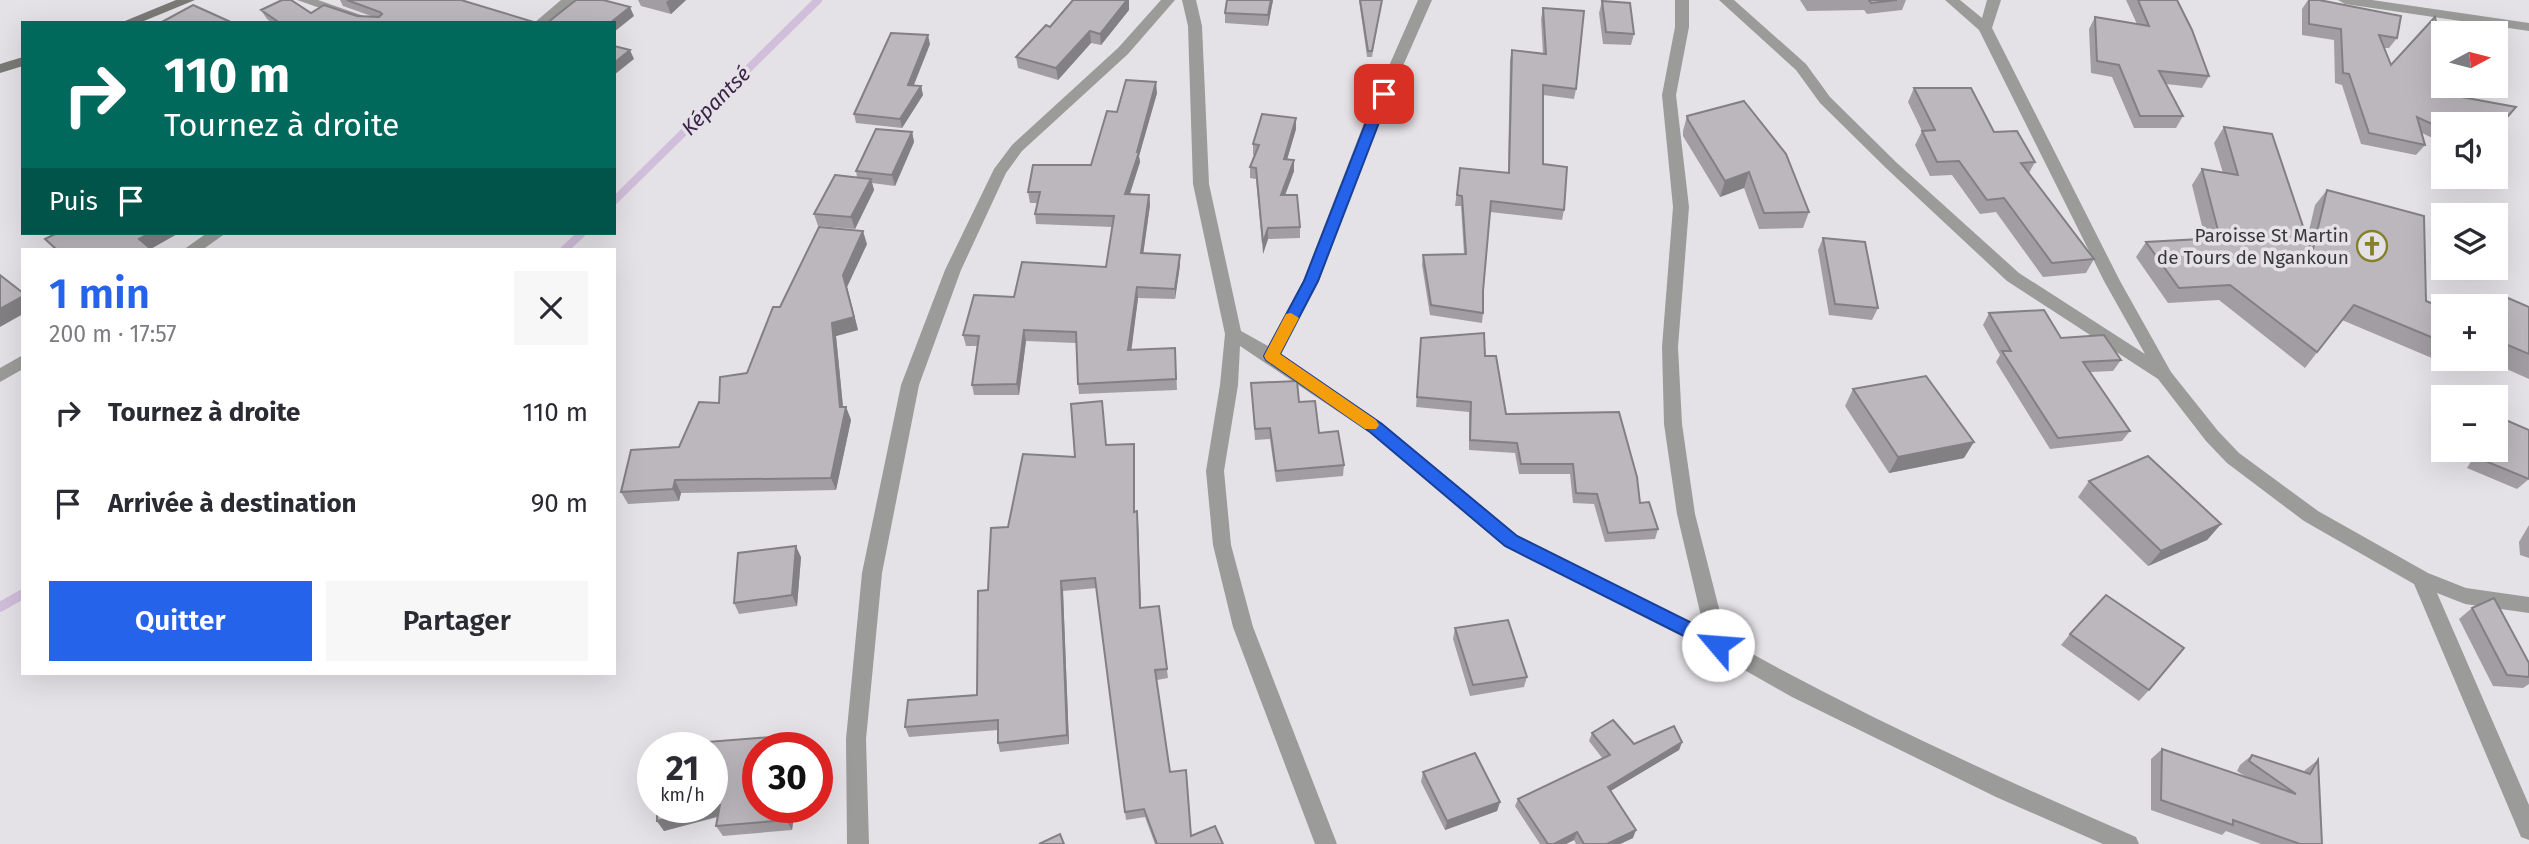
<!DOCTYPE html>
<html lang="fr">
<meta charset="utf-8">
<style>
:root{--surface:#fff;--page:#f7f7f7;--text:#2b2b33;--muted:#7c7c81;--accent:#2563eb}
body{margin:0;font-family:"Fira Sans",sans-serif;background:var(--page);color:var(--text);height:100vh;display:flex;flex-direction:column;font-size:26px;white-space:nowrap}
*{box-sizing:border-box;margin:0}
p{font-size:23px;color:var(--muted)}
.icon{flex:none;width:38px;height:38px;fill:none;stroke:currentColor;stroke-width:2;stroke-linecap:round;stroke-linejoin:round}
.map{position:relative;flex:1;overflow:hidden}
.details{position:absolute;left:21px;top:248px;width:595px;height:427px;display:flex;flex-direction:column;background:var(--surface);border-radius:0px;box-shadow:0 7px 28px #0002}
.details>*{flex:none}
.hud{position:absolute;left:21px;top:21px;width:595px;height:214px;border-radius:0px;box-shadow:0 7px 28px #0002;background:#00695c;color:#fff;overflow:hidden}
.needle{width:46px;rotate:83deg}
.fabs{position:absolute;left:2431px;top:21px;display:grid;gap:14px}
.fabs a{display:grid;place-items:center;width:77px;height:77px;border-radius:0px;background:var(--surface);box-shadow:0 7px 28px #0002;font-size:35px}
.speed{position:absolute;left:637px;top:732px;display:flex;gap:14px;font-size:35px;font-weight:700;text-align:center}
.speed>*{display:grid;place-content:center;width:91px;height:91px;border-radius:50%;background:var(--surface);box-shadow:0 7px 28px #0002;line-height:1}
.speed small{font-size:18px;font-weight:400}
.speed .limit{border:10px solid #d22;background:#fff;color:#111}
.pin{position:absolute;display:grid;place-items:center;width:60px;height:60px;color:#fff;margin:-30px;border-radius:14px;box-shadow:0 4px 10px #0006}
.me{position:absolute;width:77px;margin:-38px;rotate:297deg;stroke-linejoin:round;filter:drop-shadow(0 0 5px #0008)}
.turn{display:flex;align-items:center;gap:24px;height:147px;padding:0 28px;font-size:32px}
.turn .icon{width:91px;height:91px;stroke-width:2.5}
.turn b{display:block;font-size:49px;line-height:60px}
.then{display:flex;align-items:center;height:66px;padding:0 28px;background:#0003;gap:14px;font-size:26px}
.round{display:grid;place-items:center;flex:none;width:74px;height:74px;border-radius:0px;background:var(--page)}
.head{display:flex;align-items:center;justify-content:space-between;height:119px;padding:0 28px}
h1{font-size:42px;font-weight:600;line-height:52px;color:var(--accent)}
.action{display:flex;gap:14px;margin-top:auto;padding:14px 28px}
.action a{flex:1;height:80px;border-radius:0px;background:var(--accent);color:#fff;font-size:28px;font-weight:600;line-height:80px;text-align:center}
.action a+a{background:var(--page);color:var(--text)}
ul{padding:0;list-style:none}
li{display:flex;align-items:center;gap:21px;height:91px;padding:0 28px}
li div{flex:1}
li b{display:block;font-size:26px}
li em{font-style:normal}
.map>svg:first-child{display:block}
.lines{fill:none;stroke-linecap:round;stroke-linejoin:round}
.stream-far1{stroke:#d1beda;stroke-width:8}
.stream{stroke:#d1beda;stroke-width:10}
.street{fill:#9b9b99;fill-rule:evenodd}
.secondary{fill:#797975;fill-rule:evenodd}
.wall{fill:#a19da2}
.shaded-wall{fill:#838084}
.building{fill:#bbb7bc;stroke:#838084;stroke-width:2}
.route{fill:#2563eb;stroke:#184099;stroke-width:2}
.slow{fill:#f59e0b}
.labels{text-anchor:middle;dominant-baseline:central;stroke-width:7;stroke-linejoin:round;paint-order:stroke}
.poi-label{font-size:19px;fill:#3a383a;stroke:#e5e2e7;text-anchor:end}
.water-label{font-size:21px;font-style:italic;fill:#3d2349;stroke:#e5e2e7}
</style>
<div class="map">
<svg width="2529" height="844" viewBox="0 0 2529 844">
<rect width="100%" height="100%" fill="#e5e2e7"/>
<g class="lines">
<g class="stream-far1">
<polyline points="614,201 818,0"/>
<polyline points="564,250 582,233"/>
</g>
<polyline class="stream" points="0,607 23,594"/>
<g class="street">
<polygon points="297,0 318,0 384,23 363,23"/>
<polygon points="561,0 576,0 549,23 534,23"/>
<polygon points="1161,0 1175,0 1128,54 1022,151 1006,173 961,270 919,385 882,573 866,739 869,844 847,844 846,739 862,573 901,385 945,270 994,169 1012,145 1118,48"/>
<path d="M1182 0H1196L1202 26 1209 184 1241 331 1268 346 1303 281 1366 118 1418 0H1432L1380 118 1319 281 1280 354 1382 423 1518 536 1704 629 1677 514 1664 424 1662 347 1673 207 1662 95 1675 27V0H1689V27L1676 95 1689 207 1678 347 1682 424 1695 514 1727 640C1859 714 1997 777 2136 837L2139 844H2103L1996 797 1792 697 1711 651 1504 546 1370 433 1240 346 1238 385 1224 471 1231 545 1253 627 1337 844H1315L1233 627 1213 545 1206 471 1220 385 1225 334 1193 184 1188 26Z"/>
<polygon points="1719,0 1734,0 1806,64 1830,97 1897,163 2019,273 2145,354 2104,281 1979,30 1945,0 1960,0 1982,18 1987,0 2001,0 1992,28 2120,281 2171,372 2218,431 2239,453 2318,511 2428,573 2466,588 2529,597 2529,613 2465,604 2437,593 2529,805 2529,840 2521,837 2414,584 2304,521 2227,463 2206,441 2158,379 2007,281 1887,169 1820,103 1796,70"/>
<polygon points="2338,0 2372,0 2529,23 2529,31 2345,4"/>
<polygon points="207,233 226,233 202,250 183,250"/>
<polygon points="23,355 23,369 0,382 0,368"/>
</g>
<g class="secondary">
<polygon points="176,0 195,0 139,23 120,23"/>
<polygon points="23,57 23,66 0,73 0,64"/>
</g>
</g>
<g class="wall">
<polygon points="340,0 461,0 537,23 272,23 267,19 261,10 374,17 343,6"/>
<polygon points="638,0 686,0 671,14 641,6"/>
<polygon points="1227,0 1273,0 1268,26 1225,23 1225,13"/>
<polygon points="1359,0 1382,0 1372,57 1367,57"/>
<polygon points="1800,0 1906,0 1902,10 1867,14 1864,10 1807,11"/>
<polygon points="2126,0 2177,0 2209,76 2202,88 2166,84 2183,116 2176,128 2134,128 2112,77 2091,73 2089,29 2095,17 2137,24"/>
<polygon points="2308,0 2319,0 2397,38 2389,48 2384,48 2391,65 2443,124 2443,143 2422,133 2425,145 2416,155 2361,144 2342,85 2335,83 2334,40 2302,35 2302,9"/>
<polygon points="1602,1 1634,34 1631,45 1603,44 1599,13"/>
<polygon points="1543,8 1576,89 1574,99 1543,95 1543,164 1564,210 1562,220 1490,212 1483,291 1483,313 1482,323 1430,315 1422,265 1423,255 1464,254 1461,206 1455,206 1460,168 1508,173 1510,60 1512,50 1543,54 1541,19"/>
<polygon points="1129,10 1101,45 1091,43 1058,80 1018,68 1016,57"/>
<polygon points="930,44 914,85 921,86 923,95 902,128 856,123 854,114"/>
<polygon points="1914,88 1994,132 2035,162 2029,173 2094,259 2086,273 2043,277 1996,212 1980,214 1952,175 1930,176 1915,145 1922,131 1908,102"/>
<polygon points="1157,93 1139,156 1140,162 1130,194 1149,195 1150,205 1143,253 1180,255 1180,265 1175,299 1138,298 1131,350 1175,348 1177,390 1079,394 1078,384 1076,343 1026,341 1019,395 974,395 972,385 977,346 966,346 963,335 1014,297 1106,267 1113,227 1036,224 1035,214 1038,203 1030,203 1028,192 1091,165 1117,112"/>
<polygon points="1687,116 1809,212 1803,228 1759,229 1744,188 1720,197 1683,136 1683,131"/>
<polygon points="2224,127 2307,239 2315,205 2327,190 2426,301 2443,308 2443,359 2451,359 2446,364 2342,320 2305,368 2219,300 2168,303 2136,257 2146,242 2205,238 2192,185 2202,169 2223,173 2214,143"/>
<polygon points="1296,129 1287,159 1294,160 1294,171 1285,195 1300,227 1300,238 1268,239 1263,254 1256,179 1250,178 1250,167 1255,155 1253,155 1253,144"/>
<polygon points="912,132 914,142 895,186 872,183 874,190 855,229 818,226 814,214 857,177 856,171"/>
<polygon points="1823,238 1878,308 1872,320 1829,315 1818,250"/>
<polygon points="867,244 847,287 858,330 836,336 843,407 846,407 851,420 836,490 681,493 679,501 628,504 621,492 679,447 747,373 780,307"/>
<polygon points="2508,298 2529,307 2529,379 2484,359 2496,359 2496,311"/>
<polygon points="1989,313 2121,360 2113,371 2090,372 2130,431 2122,441 2050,449 1996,362 2000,355 1983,325"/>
<polygon points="1421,338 1485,356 1506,414 1640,503 1658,529 1655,539 1605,542 1594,504 1573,503 1570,474 1519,474 1515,453 1469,450 1469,412 1416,407"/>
<polygon points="1251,383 1299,402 1319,433 1344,465 1343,476 1276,482 1270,439 1255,440"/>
<polygon points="1853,389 1964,458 1889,473 1845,406"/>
<polygon points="2501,418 2529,479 2517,489 2467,468 2478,450 2496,450 2496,423"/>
<polygon points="1134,444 1135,454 1135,511 1138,522 1141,608 1159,606 1168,678 1157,680 1170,772 1191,836 1223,844 1155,844 1145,817 1126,820 1097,588 1063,591 1069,744 1000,752 998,743 998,730 909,737 905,727 977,695 988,590 1008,527 1075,457 1107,445"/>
<polygon points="2089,481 2221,524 2207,540 2148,566 2078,497"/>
<polygon points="2529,525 2529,558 2520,555 2519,542"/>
<polygon points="801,557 797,606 739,614 734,603"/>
<polygon points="2472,608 2529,663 2529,684 2523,688 2493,686 2459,619"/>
<polygon points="1455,628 1527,677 1524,687 1470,696 1453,639"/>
<polygon points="2070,634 2149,690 2139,701 2061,645"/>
<polygon points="1592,733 1634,744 1682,742 1679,750 1610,791 1633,838 1620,844 1576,844 1574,840 1566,844 1540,844 1515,806 1518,799 1603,759 1589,741"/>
<polygon points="695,741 697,743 803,745 792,830 723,836 716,826 718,817 664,831 657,821 669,747"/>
<polygon points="2162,749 2248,778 2237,771 2240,765 2252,755 2304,772 2305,770 2318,760 2322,844 2261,844 2226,831 2222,835 2151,810 2151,759"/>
<polygon points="1423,772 1500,802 1497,811 1445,830 1421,782"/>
</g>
<g class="shaded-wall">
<polygon points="669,0 686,0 671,14 666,2"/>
<polygon points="1127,0 1129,0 1129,10 1101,45 1100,34"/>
<polygon points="1271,0 1273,0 1268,26 1268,15"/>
<polygon points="630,7 634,16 614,32 614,23 610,23"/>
<polygon points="1090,31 1091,43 1058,80 1056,68"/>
<polygon points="928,35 930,44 910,94 908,85"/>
<polygon points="630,50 634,59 614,75 614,63"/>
<polygon points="1156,82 1157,93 1139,156 1140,162 1126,205 1125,194"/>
<polygon points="921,86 923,95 902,128 900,119"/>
<polygon points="1296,118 1296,129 1284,170 1284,159"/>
<polygon points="912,132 914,142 895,186 892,175"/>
<polygon points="1294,160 1294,171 1281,206 1281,195"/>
<polygon points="1749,172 1744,188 1720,197 1725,181"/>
<polygon points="871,179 874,190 855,229 851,217"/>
<polygon points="1149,195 1150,205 1142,263 1141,253"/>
<polygon points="1268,228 1268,239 1263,254 1263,243"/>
<polygon points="863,231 867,244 847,287 858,330 836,336 844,417 846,407 851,420 836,490 831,478 840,407 832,323 843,275"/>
<polygon points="150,233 179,233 149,250 139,239"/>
<polygon points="1180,255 1180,265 1175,299 1175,289"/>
<polygon points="1137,287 1138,298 1130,361 1128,350"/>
<polygon points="23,296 23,314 0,327 0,309"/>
<polygon points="1024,330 1026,341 1019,395 1017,384"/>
<polygon points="1974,442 1964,458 1889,473 1898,457"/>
<polygon points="1134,444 1135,454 1135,522 1134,512"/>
<polygon points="675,480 681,493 679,501 673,489"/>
<polygon points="1137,511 1138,522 1141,618 1140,608"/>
<polygon points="2221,524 2207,540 2148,566 2161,551"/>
<polygon points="796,546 801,557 797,606 792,595"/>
<polygon points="1061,581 1063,591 1069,744 1067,735"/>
<polygon points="797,735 803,745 802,747 796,747"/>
<polygon points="1682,742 1679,750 1604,795 1608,787"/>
<polygon points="1500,802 1497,811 1445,830 1447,821"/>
<polygon points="720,805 726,814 664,831 657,821"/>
<polygon points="788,807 795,807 792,830 786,820"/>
<polygon points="1636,830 1633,838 1620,844 1607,844"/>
<polygon points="1577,832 1574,840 1566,844 1554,844"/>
</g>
<g class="building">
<polygon points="282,0 291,0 311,13 324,5 357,16 379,17 382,14 380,12 347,0 461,0 537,23 280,23 261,10"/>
<polygon points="576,0 603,0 630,7 610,23 547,23"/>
<polygon points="1073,0 1127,0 1100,34 1090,31 1056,68 1016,57 1046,25 1050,27"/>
<polygon points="1227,0 1271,0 1268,15 1225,13"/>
<polygon points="1360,0 1382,0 1372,51 1368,51"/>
<polygon points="1869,0 1897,0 1871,3"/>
<polygon points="2138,0 2177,0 2192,30 2209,76 2159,71 2183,116 2140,116 2119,65 2097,61 2095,17 2149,26"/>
<polygon points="2309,0 2319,0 2401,16 2397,38 2379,35 2391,65 2435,17 2443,57 2443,86 2449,86 2450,95 2516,107 2496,130 2496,124 2443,124 2443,129 2417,117 2425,145 2369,133 2349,74 2343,73 2341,29 2309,24"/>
<polygon points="1602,1 1630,3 1634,34 1606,32"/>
<polygon points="193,5 233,23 160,23"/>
<polygon points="1543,8 1584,11 1576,89 1543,85 1543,164 1567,167 1564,210 1491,201 1483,291 1483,313 1431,305 1423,255 1466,254 1462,196 1457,195 1460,168 1509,173 1512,50 1546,54"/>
<polygon points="891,33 928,35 908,85 921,86 900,119 854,114"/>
<polygon points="614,46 630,50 614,63"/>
<polygon points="1126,80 1156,82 1137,152 1139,152 1125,194 1149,195 1141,253 1180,255 1175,289 1137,287 1128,350 1175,348 1176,379 1078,384 1076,332 1024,330 1017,384 972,385 979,336 963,335 974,295 1014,297 1022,262 1106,267 1114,216 1035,214 1040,192 1028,192 1033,165 1091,165 1107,111 1117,112"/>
<polygon points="1914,88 1971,88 1994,132 2017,131 2035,162 2021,163 2094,259 2052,263 2004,198 1987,200 1959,161 1937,162 1922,131 1935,130"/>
<polygon points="1744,101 1786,154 1809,212 1764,213 1749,172 1725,181 1688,120 1687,116"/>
<polygon points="1262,114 1296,118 1284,159 1294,160 1281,195 1297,195 1300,227 1268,228 1263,243 1256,168 1250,167 1259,145 1253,144"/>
<polygon points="2224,127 2272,134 2312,253 2327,190 2424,216 2426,301 2443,308 2443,342 2354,305 2317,352 2230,285 2179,288 2146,242 2220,238 2202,169 2238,175"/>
<polygon points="876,129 912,132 892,175 856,171"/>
<polygon points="835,175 871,179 851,217 814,214"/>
<polygon points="819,227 863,231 843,275 854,317 832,323 840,407 846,407 831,478 675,480 673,489 621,492 631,450 679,447 699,402 719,403 720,377 747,373 773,307 780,307"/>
<polygon points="57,233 150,233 139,239 152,250 57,250 45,239"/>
<polygon points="1823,238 1865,242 1878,308 1835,304"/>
<polygon points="0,275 23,293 23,296 0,309"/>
<polygon points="2508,298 2529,307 2529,354 2496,340 2496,325"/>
<polygon points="2044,310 2061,338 2104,335 2121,360 2083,362 2130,431 2058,438 2002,351 2011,351 1989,313"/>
<polygon points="1484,333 1485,356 1496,356 1506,414 1619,412 1637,477 1640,503 1649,502 1658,529 1608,533 1597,494 1576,493 1573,464 1521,464 1517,443 1470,440 1471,402 1417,397 1421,338"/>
<polygon points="1926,376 1974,442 1898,457 1853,389"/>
<polygon points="1297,381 1299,402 1315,401 1319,433 1338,431 1344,465 1276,471 1270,428 1255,429 1251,383"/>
<polygon points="1102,401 1106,445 1134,444 1134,512 1137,511 1140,608 1159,606 1167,669 1155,670 1170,772 1186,770 1191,836 1215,826 1223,844 1157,844 1144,809 1125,812 1095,578 1061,581 1067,735 998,743 998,720 905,727 908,700 977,695 978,591 988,590 991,528 1008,527 1023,454 1075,457 1071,404"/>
<polygon points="2501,418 2529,430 2529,479 2478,458 2483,450 2496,450 2496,428"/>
<polygon points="2148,456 2221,524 2161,551 2089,481"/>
<polygon points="796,546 792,595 734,603 738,553"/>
<polygon points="2106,595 2184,648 2149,690 2070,634"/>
<polygon points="2494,598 2529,663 2529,677 2507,675 2472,608"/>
<polygon points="1508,620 1527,677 1473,685 1455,628"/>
<polygon points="1613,720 1634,744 1674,726 1682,742 1608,787 1636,830 1607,844 1584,844 1577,832 1554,844 1548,844 1518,799 1610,755 1592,733"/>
<polygon points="797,735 796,747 758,747 758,807 788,807 786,820 716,826 720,805 657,821 657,807 712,807 712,747 669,747 695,741 695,743"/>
<polygon points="2162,749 2296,794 2249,761 2252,755 2310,774 2318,760 2322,844 2300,844 2233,820 2233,825 2161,800"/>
<polygon points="1475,753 1500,802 1447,821 1423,772"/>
<polygon points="1060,834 1064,844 1039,844"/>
</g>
<polygon class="route" points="1384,90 1390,94 1318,281 1280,354 1382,424 1517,536 1724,639 1727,645 1724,650 1718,653 1712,650 1505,546 1370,432 1266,360 1264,356 1304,281 1377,94"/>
<polygon class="slow" points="1291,313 1299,318 1280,354 1376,420 1379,425 1376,429 1365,429 1266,360 1264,356 1286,314"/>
<defs>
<g id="church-ring" transform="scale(1.575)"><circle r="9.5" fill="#e5e2e7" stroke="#858129" stroke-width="1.5"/><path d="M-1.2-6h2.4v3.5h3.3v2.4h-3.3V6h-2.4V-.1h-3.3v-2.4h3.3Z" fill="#858129"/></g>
</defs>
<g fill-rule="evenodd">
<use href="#church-ring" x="2372" y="246"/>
</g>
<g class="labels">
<g class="poi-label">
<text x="2349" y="235">Paroisse St Martin<tspan x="2349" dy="22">de Tours de Ngankoun</tspan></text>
</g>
<g class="water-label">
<text transform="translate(716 101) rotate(-45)">Képantsé</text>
</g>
</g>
</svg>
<div class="fabs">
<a><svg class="needle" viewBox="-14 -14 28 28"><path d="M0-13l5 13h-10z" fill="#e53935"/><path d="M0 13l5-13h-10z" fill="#7c7c81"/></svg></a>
<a><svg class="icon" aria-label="sound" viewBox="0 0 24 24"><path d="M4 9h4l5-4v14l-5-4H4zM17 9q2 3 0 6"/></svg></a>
<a><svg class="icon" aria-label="layers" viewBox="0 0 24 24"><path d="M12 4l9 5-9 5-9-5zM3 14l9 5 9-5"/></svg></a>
<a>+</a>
<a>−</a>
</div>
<div class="speed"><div>21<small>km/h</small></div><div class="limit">30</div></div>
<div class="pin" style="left:1384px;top:94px;background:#d93025"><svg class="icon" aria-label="arrive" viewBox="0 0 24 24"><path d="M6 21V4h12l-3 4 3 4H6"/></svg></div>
<svg class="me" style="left:1718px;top:645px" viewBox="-20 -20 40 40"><circle r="19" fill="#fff"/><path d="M0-13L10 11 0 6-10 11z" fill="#2563eb"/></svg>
<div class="hud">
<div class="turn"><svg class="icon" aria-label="right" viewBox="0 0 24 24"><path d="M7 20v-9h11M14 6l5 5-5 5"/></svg><div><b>110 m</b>Tournez à droite</div></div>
<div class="then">Puis<svg class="icon" aria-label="arrive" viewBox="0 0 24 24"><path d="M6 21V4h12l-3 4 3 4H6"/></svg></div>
</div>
<section class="details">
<div class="head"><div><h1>1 min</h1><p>200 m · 17:57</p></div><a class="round"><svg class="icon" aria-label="close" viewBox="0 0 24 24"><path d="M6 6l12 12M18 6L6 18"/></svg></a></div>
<ul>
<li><svg class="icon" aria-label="right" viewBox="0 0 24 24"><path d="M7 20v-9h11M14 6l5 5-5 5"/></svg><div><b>Tournez à droite</b></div><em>110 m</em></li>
<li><svg class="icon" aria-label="arrive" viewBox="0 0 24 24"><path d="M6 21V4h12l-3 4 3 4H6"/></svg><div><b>Arrivée à destination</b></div><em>90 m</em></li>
</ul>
<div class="action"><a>Quitter</a><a>Partager</a></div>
</section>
</div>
